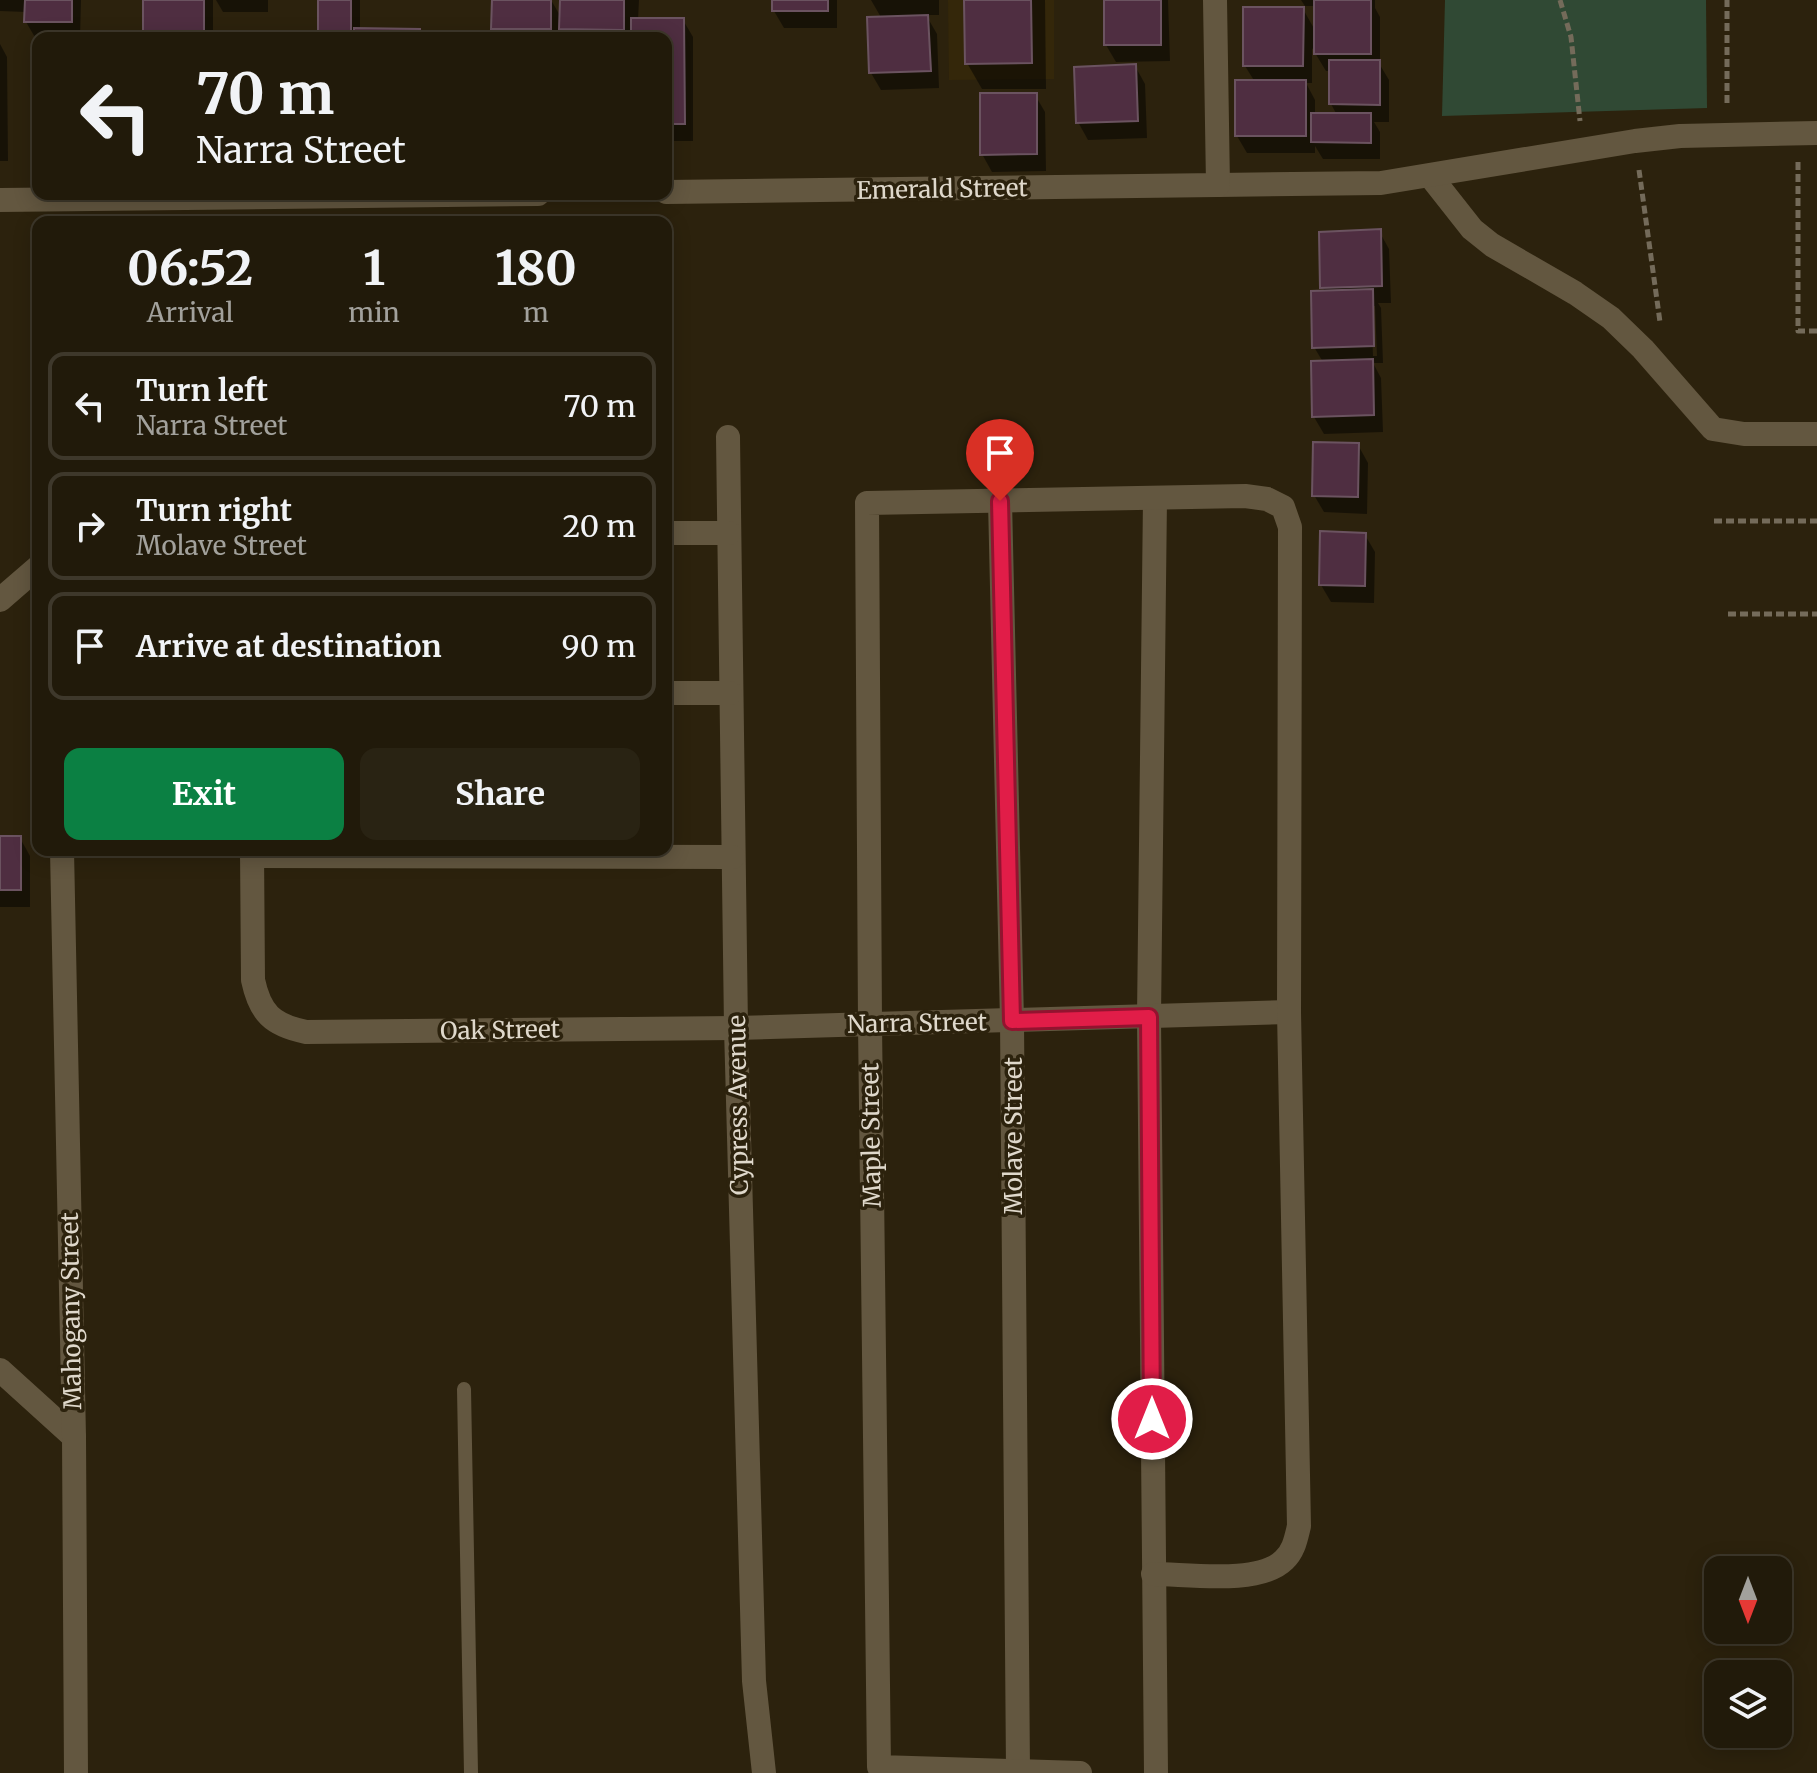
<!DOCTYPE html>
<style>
:root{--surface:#211a0a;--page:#292313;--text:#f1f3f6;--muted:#a2a19c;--line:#3e382b;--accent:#0b8043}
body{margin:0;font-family:Merriweather,serif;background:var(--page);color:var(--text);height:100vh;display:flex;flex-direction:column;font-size:30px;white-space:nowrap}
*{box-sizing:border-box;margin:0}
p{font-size:26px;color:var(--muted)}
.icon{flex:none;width:44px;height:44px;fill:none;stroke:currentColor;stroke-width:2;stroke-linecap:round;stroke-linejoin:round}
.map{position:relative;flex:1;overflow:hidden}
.drawer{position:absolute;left:32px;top:216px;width:640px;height:640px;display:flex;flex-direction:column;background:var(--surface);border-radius:16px;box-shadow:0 4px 20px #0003,0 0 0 2px var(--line)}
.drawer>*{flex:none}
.top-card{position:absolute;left:32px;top:32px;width:640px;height:168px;border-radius:16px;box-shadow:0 4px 20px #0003,0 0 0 2px var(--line);background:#211a0a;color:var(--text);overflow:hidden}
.needle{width:52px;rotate:180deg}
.tools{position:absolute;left:1704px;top:1556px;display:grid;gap:16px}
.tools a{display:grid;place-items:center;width:88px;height:88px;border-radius:16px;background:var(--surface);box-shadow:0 4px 20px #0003,0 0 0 2px var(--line);font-size:40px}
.pin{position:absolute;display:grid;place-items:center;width:68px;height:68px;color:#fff;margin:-82px -34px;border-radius:50% 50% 50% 0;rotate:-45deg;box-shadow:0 0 8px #0007}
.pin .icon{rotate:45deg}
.me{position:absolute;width:88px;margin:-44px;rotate:0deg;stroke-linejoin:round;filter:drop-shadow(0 0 6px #0008)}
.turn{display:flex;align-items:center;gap:28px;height:168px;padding:0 32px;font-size:36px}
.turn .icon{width:104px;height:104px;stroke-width:2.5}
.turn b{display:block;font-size:56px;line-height:68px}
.eta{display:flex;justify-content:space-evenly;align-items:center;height:136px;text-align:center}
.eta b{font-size:48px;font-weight:700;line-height:56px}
.cta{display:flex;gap:16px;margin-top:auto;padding:16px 32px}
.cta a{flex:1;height:92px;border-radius:16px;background:var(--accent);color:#fff;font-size:32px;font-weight:700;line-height:92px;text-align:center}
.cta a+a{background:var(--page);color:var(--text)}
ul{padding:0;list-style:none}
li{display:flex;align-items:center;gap:24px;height:108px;margin:0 16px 12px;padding:0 16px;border:4px solid var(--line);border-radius:16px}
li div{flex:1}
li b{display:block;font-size:30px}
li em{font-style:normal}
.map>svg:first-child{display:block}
.built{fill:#34270a}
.green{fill:#304934}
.shadow{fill:#0007;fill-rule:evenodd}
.building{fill:#4f2e41;stroke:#6b5360;stroke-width:2}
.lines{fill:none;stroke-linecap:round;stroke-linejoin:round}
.path{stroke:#746b5a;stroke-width:5;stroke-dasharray:8 4;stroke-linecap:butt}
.lane{stroke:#635740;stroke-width:14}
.street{stroke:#635740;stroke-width:24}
.secondary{stroke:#635740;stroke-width:24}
.route-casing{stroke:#92132f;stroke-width:20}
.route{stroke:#e11d48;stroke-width:14}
.labels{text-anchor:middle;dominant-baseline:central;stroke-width:7;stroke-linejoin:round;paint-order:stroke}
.street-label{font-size:24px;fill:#dfd8cb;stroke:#2c220d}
</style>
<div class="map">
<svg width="1817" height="1773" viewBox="0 0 1817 1773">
<rect width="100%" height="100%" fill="#2c220d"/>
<polygon class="built" points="948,0 1054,0 1054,79 949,80"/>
<polygon class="green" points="1445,0 1706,0 1707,108 1442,116"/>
<g class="shadow">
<polygon points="0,0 81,0 80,38 36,39 26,22 26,12 0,11"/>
<rect x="145" y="0" width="68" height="38"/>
<polygon points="216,0 268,0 268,12 223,12"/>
<polygon points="320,0 360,0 360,30 419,31 424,38 320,38"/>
<polygon points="494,0 551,0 562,19 562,0 639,0 638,20 683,20 693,37 693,141 666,141 666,38 567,38 560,26 560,38 498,38 493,29"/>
<polygon points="774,0 837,0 837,28 784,28 774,11"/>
<polygon points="871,0 939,0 939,15 926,15 937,34 939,88 881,90 871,73 882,19"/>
<polygon points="966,0 1045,0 1046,89 982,89 967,63"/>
<polygon points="1106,0 1168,0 1170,61 1116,62 1106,45"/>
<path d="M1301 0H1375V8L1380 17V65L1389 80V122H1374L1380 132V159H1323L1315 146V153H1247L1237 136 1255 82 1245 66 1303 9 1316 32V6H1305ZM1312 48 1326 71H1331V104L1337 115H1315V100L1306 83H1312Z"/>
<polygon points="0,44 7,57 8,161 0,161"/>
<polygon points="1135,66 1145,84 1147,138 1088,140 1078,122"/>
<polygon points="1035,95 1045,112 1046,171 992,172 982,154"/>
<path d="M1379 231 1389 249 1391 303H1378L1381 308 1383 363H1373L1381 378 1383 432 1324 434 1314 417 1323 362 1314 347 1326 293 1322 287ZM1371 306H1375L1377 356H1373Z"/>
<polygon points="1358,445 1368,463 1367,514 1324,512 1314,495"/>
<polygon points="1365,535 1375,552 1374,603 1331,602 1321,585"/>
<polygon points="0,838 20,838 30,856 30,907 0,907"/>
</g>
<g class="building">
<polygon points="25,0 72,0 72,22 24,22"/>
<rect x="143" y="0" width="61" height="38"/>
<rect x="318" y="0" width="33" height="38"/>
<polygon points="492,0 551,0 551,29 491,29"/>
<polygon points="560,0 624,0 624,30 559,29"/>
<rect x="772" y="0" width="56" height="11"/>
<polygon points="964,0 1031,0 1032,63 965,64"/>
<rect x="1104" y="0" width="57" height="45"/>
<rect x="1314" y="0" width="57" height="54"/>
<polygon points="1243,7 1304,7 1303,66 1243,66"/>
<polygon points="928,15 931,71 869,73 867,17"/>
<polygon points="631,18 684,18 685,124 666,124 666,38 631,38"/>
<polygon points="354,28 420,29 420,38 354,38"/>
<polygon points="1329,60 1380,60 1380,105 1329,104"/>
<polygon points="1136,64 1138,121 1076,123 1074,67"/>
<rect x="1235" y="80" width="71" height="56"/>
<polygon points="980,93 1037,93 1037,154 980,155"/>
<polygon points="1311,113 1371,113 1371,143 1311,142"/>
<polygon points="1381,229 1382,286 1320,288 1319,232"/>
<polygon points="1373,289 1374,346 1312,348 1311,291"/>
<polygon points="1373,359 1374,415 1312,417 1311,361"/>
<polygon points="1313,442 1359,443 1358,497 1312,496"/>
<polygon points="1320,531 1366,533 1365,586 1319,585"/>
<rect x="0" y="836" width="21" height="54"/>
</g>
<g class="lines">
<g class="path">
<polyline points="1560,0 1571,37 1580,121"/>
<polyline points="1727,103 1727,0"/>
<polyline points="1798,162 1798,331 1817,331"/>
<polyline points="1639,170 1660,322"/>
<polyline points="1714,521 1817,521"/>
<polyline points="1728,614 1817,614"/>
</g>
<polyline class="lane" points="464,1389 471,1773"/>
<g class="street">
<polyline points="1431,177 1472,229 1492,245 1575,293 1611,318 1643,349 1713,429 1744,434 1817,434"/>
<polyline points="1218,185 1381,183 1635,141 1680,136 1817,133"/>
<polyline points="728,437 736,1028 754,1681 764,1773"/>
<polyline points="1155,498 1149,1017 1156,1773"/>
<polyline points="1000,501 1012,1021 1018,1771"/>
<polyline points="666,533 729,533"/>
<polyline points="0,600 38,567"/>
<polyline points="666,693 730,693"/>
<path d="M252 850 253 980C260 1013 272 1025 306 1032L736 1028 1289 1012"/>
<polyline points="252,856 733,857"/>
<polyline points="0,1370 74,1437"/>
<path d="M1080 1773 879 1767 870 1024 867 503 1245 496 1267 499 1283 507 1290 527 1289 1012 1299 1526C1296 1538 1294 1551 1284 1560 1259 1585 1187 1574 1153 1574"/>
</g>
<g class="secondary">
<polyline points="666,192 1218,185 1215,0"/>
<polyline points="0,200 538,194"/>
<polyline points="62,850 74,1437 76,1773"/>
</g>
</g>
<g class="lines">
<g class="route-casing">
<polyline id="route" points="1000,501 1012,1021 1149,1017 1152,1419"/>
</g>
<use href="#route" class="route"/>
</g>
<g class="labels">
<g class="street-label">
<text transform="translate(942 189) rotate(-1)">Emerald Street</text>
<text transform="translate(917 1023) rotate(-1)">Narra Street</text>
<text transform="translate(500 1030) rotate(-1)">Oak Street</text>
<text transform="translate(738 1105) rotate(-91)">Cypress Avenue</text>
<text transform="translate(871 1135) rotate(-91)">Maple Street</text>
<text transform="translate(1013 1136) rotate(-90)">Molave Street</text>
<text transform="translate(71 1311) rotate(-91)">Mahogany Street</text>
</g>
</g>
</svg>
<div class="tools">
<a><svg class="needle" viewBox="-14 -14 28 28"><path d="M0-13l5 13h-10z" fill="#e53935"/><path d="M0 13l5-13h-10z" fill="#a2a19c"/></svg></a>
<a><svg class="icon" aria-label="layers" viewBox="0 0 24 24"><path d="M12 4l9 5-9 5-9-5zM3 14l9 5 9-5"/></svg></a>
</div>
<div class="pin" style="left:1000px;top:501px;background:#d93025"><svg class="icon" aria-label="arrive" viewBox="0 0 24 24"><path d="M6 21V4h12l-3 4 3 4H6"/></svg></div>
<svg class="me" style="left:1152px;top:1419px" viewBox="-20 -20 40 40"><circle r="17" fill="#e11d48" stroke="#fff" stroke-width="3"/><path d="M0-11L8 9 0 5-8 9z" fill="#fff"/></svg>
<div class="top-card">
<div class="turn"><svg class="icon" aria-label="left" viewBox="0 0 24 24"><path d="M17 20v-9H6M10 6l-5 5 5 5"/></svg><div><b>70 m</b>Narra Street</div></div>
</div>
<section class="drawer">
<div class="eta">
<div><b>06:52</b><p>Arrival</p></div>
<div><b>1</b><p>min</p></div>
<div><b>180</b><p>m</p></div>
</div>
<ul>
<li><svg class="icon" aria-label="left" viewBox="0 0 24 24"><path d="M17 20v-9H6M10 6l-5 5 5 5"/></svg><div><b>Turn left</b><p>Narra Street</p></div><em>70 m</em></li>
<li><svg class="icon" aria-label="right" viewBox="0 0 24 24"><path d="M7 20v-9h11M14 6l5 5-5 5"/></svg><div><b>Turn right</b><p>Molave Street</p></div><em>20 m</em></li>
<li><svg class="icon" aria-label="arrive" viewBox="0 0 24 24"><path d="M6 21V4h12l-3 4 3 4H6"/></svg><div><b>Arrive at destination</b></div><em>90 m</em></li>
</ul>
<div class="cta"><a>Exit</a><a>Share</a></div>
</section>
</div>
